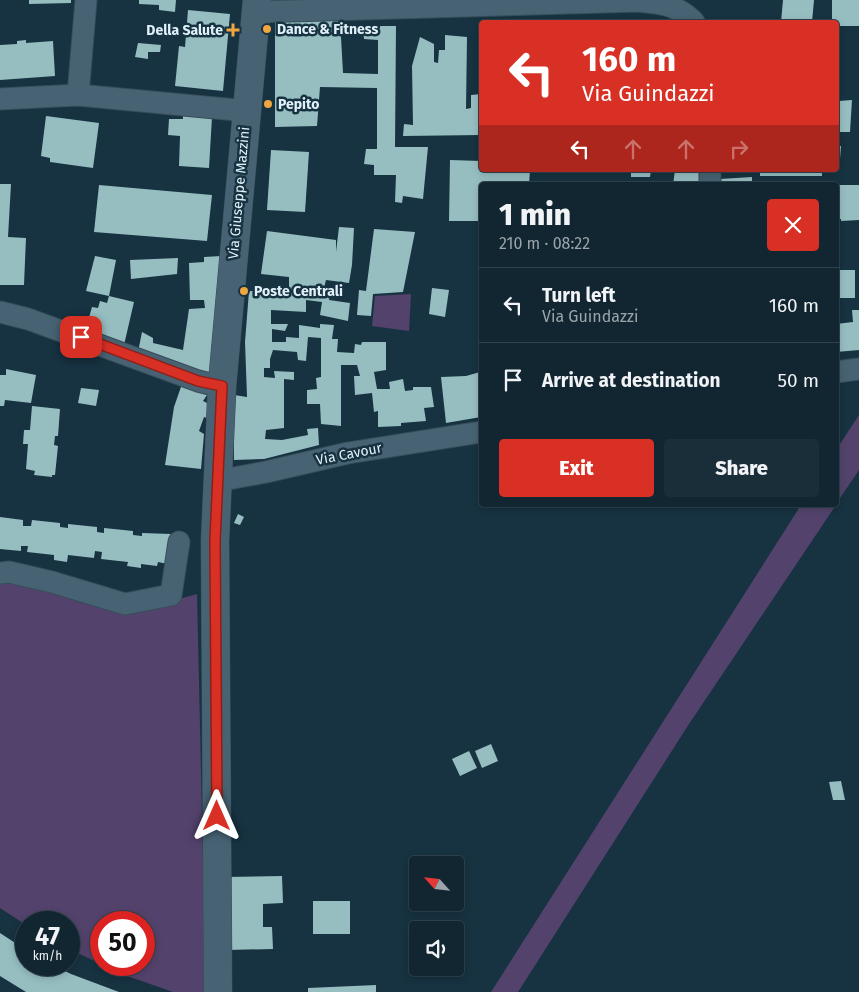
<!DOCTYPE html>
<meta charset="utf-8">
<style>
:root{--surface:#112631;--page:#1a2e39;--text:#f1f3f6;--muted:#9ca5ab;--line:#30434d;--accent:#d93025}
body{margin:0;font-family:"Fira Sans",sans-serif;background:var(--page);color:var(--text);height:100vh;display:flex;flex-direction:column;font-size:19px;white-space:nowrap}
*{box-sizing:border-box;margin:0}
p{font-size:16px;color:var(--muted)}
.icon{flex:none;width:28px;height:28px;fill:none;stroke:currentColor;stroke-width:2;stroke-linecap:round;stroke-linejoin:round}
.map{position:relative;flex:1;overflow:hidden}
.side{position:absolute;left:479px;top:182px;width:360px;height:325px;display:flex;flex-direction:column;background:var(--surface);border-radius:5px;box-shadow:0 2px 8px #0003,0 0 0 1px var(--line)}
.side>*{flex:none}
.top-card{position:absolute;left:479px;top:20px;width:360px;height:152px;border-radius:5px;box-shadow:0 2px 8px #0003,0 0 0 1px var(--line);background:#d93025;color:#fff;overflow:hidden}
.needle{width:32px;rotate:297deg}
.controls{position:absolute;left:409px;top:856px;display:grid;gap:10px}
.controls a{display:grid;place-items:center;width:55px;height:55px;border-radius:5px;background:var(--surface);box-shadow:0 2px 8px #0003,0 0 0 1px var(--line);font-size:25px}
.speed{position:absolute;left:15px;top:911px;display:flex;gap:10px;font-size:25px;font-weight:700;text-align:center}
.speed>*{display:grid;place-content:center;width:65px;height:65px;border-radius:50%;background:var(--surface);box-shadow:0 2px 8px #0003,0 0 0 1px var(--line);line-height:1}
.speed small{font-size:12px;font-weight:400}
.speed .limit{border:8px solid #d22;background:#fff;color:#111}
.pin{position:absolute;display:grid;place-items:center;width:42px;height:42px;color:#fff;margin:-21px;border-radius:10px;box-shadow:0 2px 8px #0006}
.me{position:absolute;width:55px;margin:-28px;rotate:0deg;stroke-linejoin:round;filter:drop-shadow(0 0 4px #0008)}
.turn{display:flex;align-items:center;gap:18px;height:105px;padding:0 20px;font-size:22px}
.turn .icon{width:65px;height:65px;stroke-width:2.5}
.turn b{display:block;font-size:35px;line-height:42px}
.lanes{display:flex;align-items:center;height:48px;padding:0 20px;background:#0003;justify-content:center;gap:25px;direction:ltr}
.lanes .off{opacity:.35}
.round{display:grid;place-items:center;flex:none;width:52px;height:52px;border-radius:5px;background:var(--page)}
.head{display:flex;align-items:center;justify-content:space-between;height:85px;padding:0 20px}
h1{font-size:30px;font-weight:800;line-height:38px}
.button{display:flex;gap:10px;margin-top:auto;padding:10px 20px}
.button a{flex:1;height:58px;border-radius:5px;background:var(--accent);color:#fff;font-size:20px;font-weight:800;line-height:58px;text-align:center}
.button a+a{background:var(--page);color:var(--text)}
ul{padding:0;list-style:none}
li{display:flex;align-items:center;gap:15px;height:75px;padding:0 20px;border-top:1px solid var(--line)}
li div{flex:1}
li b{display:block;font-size:19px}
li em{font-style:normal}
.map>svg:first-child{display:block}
.green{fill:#53436c}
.building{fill:#96bec1}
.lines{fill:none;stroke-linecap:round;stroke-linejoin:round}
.street-casing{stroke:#374d5a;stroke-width:23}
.secondary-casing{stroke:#374d5a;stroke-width:29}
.street{stroke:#476373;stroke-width:21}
.secondary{stroke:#476373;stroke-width:28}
.route-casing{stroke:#8d1f18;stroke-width:12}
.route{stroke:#d93025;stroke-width:9}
.poi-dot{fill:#f0a63e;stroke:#173241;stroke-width:2}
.labels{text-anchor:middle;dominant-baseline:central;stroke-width:5;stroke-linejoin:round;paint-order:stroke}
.poi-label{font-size:14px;font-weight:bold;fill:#e1f1fa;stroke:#173241;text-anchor:start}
.street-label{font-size:14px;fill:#e1f1fa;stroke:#173241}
</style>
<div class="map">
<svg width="859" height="992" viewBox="0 0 859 992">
<rect width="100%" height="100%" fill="#173241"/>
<g class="green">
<polygon points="411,294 409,331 372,326 375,296"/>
<polygon points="859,415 859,470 836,504 836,450"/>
<polygon points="801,505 836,505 689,724 518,992 491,992"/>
<polygon points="0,579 175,600 197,594 206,992 173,992 130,977 104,965 144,965 144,922 101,922 101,964 69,949 69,922 26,922 26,925 0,908"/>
</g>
<g class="building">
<polygon points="29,0 71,0 71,3 29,4"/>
<polygon points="139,0 176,0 175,12 159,10 159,5 139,4"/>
<polygon points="783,0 814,0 812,22 781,22"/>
<polygon points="832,0 859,0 859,26 836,26 836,22 832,22"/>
<polygon points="188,10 230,14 223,91 175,86 179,46 185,47"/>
<polygon points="340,19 343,73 378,74 378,40 364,39 363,26 396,26 395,147 428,147 423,199 403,196 402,203 395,202 396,175 374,175 374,165 364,164 366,149 377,149 377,88 320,87 317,126 275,127 275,21"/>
<polygon points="445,35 467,37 466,109 471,108 471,95 481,94 481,135 403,136 404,124 413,125 412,66 420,37 434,44 434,62 438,63 439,50 445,50"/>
<polygon points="26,40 26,43 53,41 55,76 0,80 0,45 17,44 17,41"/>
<polygon points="138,43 161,45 160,52 148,52 148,59 135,57"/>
<polygon points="836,88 840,88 839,101 852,100 850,132 836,132"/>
<polygon points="46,116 99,123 93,168 50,162 50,158 41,156"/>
<polygon points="183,116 212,117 209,168 179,166 180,136 168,135 169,119 183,119"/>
<polygon points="836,146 841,146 840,159 836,159"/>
<polygon points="271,150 309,152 305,212 267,210"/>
<polygon points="450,160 481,161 481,170 530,170 529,185 481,185 481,237 479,237 479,221 449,221"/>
<polygon points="631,170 651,170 650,177 631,177"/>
<polygon points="675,170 701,170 701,185 673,185"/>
<rect x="760" y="170" width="62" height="6"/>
<polygon points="752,177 752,185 720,185 720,179"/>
<polygon points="0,184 11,184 8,237 26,238 24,285 0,285"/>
<polygon points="99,185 212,195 207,241 94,232"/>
<polygon points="836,185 859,185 859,220 841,221 841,219 836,219"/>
<polygon points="339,227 354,228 352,265 349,283 326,280 324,288 331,289 329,300 350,303 348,321 320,315 322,302 306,300 306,312 271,310 271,324 288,324 285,331 272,329 272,342 286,342 286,337 299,338 299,325 320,328 320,324 334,325 332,339 338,339 337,352 354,353 355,344 361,345 362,342 386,342 386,370 374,372 377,389 390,389 389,382 403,379 405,391 413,390 413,387 431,387 434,407 424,408 426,421 401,423 401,426 378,427 378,411 374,412 372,393 355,395 354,376 360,376 357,365 341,365 341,426 321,424 320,404 307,404 307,390 317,389 316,378 321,377 321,338 308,337 306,361 298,360 297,352 273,350 270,359 270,368 264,368 264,377 275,378 274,371 294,372 294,380 284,379 284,428 266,430 265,439 282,440 308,435 307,429 318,428 319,445 264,459 234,460 234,395 247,397 245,342 249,291 289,291 289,277 261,274 267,231 336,240 336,252"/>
<polygon points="374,229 415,232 403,292 373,294 371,316 357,315 359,290 366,291"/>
<polygon points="95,256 116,260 109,296 86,291"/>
<polygon points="221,256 215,376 138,352 142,332 153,338 153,343 183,350 189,309 205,308 204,300 190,300 189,263 204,262 204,257"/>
<polygon points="178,258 177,274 131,279 130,260"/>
<rect x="836" y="270" width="19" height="28"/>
<polygon points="432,288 449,290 445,317 429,314"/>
<polygon points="109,296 134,302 124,345 72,328 75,323 86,328 92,307 98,308 100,301 107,303"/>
<polygon points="852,310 859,310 859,350 836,352 836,324 853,322"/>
<polygon points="6,369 36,375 31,403 5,400 4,406 0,406 0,375 6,375"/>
<polygon points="480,372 481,417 446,423 441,377 466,376"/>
<polygon points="182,384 207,395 203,401 211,405 207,418 204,417 199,431 204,434 201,469 165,465 174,407"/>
<polygon points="81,388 99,390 96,406 78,403"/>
<polygon points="32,406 60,409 58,436 55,436 54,445 58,446 55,475 52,475 52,477 34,475 35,471 26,469 28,444 23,444 24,430 30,430"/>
<polygon points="238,514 244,517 240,525 234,523"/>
<polygon points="0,517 23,520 23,526 31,526 32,520 60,523 60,527 68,528 68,524 97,527 97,532 104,533 104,528 133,531 133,535 142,536 142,533 171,534 168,564 158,562 157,566 141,564 141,568 127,566 128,562 101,559 102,552 95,551 94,558 68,555 67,562 54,560 54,555 27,552 28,546 21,546 21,551 0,549"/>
<polygon points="491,744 498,761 482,768 475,751"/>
<polygon points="469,751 477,768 460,776 452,759"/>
<polygon points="841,781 845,800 833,800 829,782"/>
<polygon points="282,876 283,903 263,904 263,927 272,927 273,949 227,950 226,877"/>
<rect x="313" y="901" width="37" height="33"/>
<polygon points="0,933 26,950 26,965 53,965 71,974 119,992 26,992 0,976"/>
<polygon points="376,985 376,992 308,992 308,988"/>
</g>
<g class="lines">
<g class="street-casing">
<g id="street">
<path d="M256 12 638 1C661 3 678 5 694 22"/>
<polyline points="78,95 86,0"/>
<polyline points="0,99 78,95 247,111"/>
<polyline points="710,185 710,170"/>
<polyline points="0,312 28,319 198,381 222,387"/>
<polyline points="836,372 859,369"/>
<polyline points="217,481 266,472 348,453 481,432"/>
<polyline points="0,573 9,572 52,582 125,604 171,595 179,542"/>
</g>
</g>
<g class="secondary-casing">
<polyline id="secondary" points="218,992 215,541 222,387 257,0"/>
</g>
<use href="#street" class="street"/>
<use href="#secondary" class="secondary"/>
</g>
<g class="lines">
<g class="route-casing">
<polyline id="route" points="81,337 198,381 222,386 215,541 217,816"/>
</g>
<use href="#route" class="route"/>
</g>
<g class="poi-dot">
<circle cx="267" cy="29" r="5"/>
<path d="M230.5 22.5h5v5h5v5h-5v5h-5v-5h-5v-5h5z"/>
<circle cx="268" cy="104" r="5"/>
<circle cx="244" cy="291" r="5"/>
</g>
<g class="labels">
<g class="poi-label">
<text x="277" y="29">Dance &amp; Fitness</text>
<text x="223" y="30" text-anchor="end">Della Salute</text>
<text x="278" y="104">Pepito</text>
<text x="254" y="291">Poste Centrali</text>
</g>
<g class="street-label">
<text transform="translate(239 193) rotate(-85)">Via Giuseppe Mazzini</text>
<text transform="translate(349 454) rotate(-11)">Via Cavour</text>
</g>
</g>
</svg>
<div class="controls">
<a><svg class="needle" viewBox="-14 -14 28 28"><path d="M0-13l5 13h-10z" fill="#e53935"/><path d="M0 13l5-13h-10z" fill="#9ca5ab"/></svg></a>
<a><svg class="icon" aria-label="sound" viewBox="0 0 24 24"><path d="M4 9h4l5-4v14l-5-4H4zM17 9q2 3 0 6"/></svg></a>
</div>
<div class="speed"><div>47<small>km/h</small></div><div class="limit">50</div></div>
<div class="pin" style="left:81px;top:337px;background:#d93025"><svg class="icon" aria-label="arrive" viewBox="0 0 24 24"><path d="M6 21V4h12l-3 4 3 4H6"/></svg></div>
<svg class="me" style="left:217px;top:816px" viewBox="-20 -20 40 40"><path d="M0-17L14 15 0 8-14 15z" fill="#d93025" stroke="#fff" stroke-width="4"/></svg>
<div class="top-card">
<div class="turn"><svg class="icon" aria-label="left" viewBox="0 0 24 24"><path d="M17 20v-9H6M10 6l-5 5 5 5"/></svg><div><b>160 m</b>Via Guindazzi</div></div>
<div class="lanes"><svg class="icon" aria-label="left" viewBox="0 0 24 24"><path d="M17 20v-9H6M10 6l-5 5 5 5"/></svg><svg class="icon off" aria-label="ahead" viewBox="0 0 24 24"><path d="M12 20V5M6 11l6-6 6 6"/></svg><svg class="icon off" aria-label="ahead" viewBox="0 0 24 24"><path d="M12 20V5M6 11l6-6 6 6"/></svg><svg class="icon off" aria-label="right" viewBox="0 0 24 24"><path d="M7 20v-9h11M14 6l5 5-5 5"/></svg></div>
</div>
<section class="side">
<div class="head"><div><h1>1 min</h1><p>210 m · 08:22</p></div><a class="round" style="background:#d93025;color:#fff"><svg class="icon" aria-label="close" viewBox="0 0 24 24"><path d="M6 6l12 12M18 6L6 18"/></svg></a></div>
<ul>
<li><svg class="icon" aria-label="left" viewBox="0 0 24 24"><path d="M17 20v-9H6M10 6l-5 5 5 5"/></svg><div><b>Turn left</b><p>Via Guindazzi</p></div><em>160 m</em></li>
<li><svg class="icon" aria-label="arrive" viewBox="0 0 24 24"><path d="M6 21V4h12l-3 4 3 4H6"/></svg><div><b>Arrive at destination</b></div><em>50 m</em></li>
</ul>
<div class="button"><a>Exit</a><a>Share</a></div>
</section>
</div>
